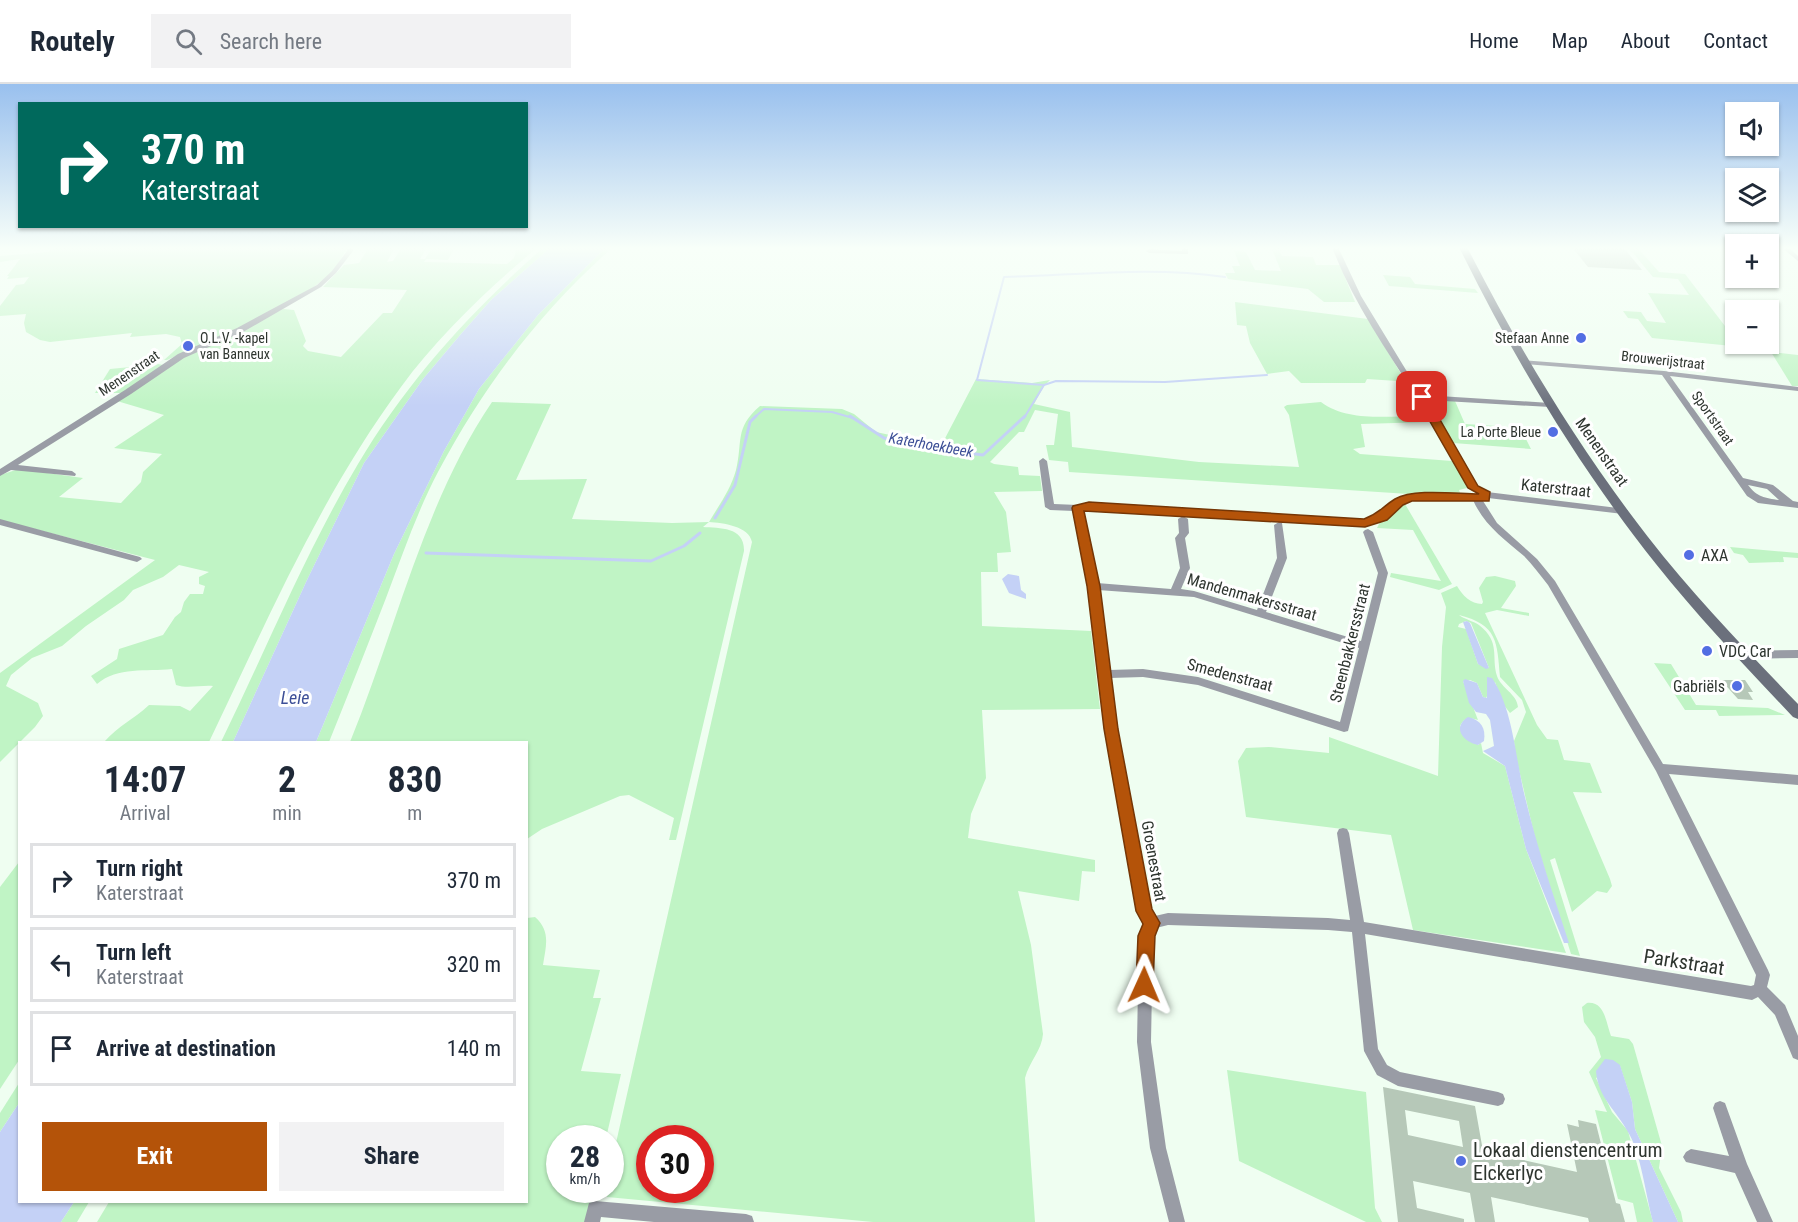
<!DOCTYPE html>
<meta charset="utf-8">
<style>
:root{--surface:#fff;--page:#f2f2f3;--text:#1f2937;--muted:#747a83;--line:#e0e1e3;--accent:#b45309}
body{margin:0;font-family:"Roboto Condensed",sans-serif;background:var(--page);color:var(--text);height:100vh;display:flex;flex-direction:column;font-size:22px;white-space:nowrap}
*{box-sizing:border-box;margin:0}
p{font-size:20px;color:var(--muted)}
.icon{flex:none;width:33px;height:33px;fill:none;stroke:currentColor;stroke-width:2;stroke-linecap:round;stroke-linejoin:round}
.map{position:relative;flex:1;overflow:hidden}
.side{position:absolute;left:18px;top:657px;width:510px;height:462px;display:flex;flex-direction:column;background:var(--surface);border-radius:0px;box-shadow:0 2px 4px #0004}
.side>*{flex:none}
.guide{position:absolute;left:18px;top:18px;width:510px;height:126px;border-radius:0px;box-shadow:0 2px 4px #0004;background:#00695c;color:#fff;overflow:hidden}
.tools{position:absolute;left:1725px;top:18px;display:grid;gap:12px}
.tools a{display:grid;place-items:center;width:54px;height:54px;border-radius:0px;background:var(--surface);box-shadow:0 2px 4px #0004;font-size:30px}
.speed{position:absolute;left:546px;top:1041px;display:flex;gap:12px;font-size:30px;font-weight:700;text-align:center}
.speed>*{display:grid;place-content:center;width:78px;height:78px;border-radius:50%;background:var(--surface);box-shadow:0 2px 4px #0004;line-height:1}
.speed small{font-size:15px;font-weight:400}
.speed .limit{border:9px solid #d22;background:#fff;color:#111}
.pin{position:absolute;display:grid;place-items:center;width:51px;height:51px;color:#fff;margin:-26px;border-radius:12px;box-shadow:0 3px 9px #0006}
.me{position:absolute;width:66px;margin:-33px;rotate:1deg;stroke-linejoin:round;filter:drop-shadow(0 0 4px #0008)}
.turn{display:flex;align-items:center;gap:21px;height:126px;padding:0 24px;font-size:27px}
.turn .icon{width:78px;height:78px;stroke-width:2.5}
.turn b{display:block;font-size:42px;line-height:51px}
.eta{display:flex;justify-content:space-evenly;align-items:center;height:102px;text-align:center}
.eta b{font-size:36px;font-weight:700;line-height:42px}
.button{display:flex;gap:12px;margin-top:auto;padding:12px 24px}
.button a{flex:1;height:69px;border-radius:0px;background:var(--accent);color:#fff;font-size:24px;font-weight:700;line-height:69px;text-align:center}
.button a+a{background:var(--page);color:var(--text)}
ul{padding:0;list-style:none}
li{display:flex;align-items:center;gap:18px;height:75px;margin:0 12px 9px;padding:0 12px;border:3px solid var(--line);border-radius:0px}
li div{flex:1}
li b{display:block;font-size:22px}
li em{font-style:normal}
header{display:flex;align-items:center;gap:36px;box-sizing:border-box;height:84px;padding:0 30px;background:var(--surface);border-bottom:2px solid var(--line)}
header strong{font-size:28px}
nav{display:flex;gap:33px;margin-inline-start:auto;font-size:21px}
.search{width:420px;height:54px;background:var(--page);display:flex;align-items:center;gap:15px;box-sizing:border-box;padding:0 21px;border-radius:0px;color:var(--muted);font-size:22px}
.map>svg:first-child{display:block}
.green{fill:#c0f4c5;fill-rule:evenodd}
.water{fill:#c4d1f6}
.lines{fill:none;stroke-linecap:round;stroke-linejoin:round}
.stream-far1{stroke:#c4d1f6;stroke-width:2}
.stream{stroke:#c4d1f6;stroke-width:3}
.building{fill:#b6c8b8;fill-rule:evenodd}
.street{fill:#999ca5;fill-rule:evenodd}
.secondary{fill:#6b707c;fill-rule:evenodd}
.route{fill:#b45309;stroke:#753606;stroke-width:1.5}
.poi-dot{fill:#536ee3;stroke:#fff;stroke-width:2}
.labels{text-anchor:middle;dominant-baseline:central;stroke-width:6;stroke-linejoin:round;paint-order:stroke}
.far-poi-label{font-size:14px;fill:#2e352f;stroke:#fff;text-anchor:end}
.far-street-label{font-size:14px;fill:#2e352f;stroke:#fff}
.far-water-label{font-size:15px;font-style:italic;fill:#3d4f97;stroke:#fff}
.street-label{font-size:16px;fill:#2e352f;stroke:#fff}
.poi-label{font-size:16px;fill:#2e352f;stroke:#fff;text-anchor:start}
.water-label{font-size:18px;font-style:italic;fill:#3d4f97;stroke:#fff}
.near-street-label{font-size:20px;fill:#2e352f;stroke:#fff}
.near-poi-label{font-size:20px;fill:#2e352f;stroke:#fff;text-anchor:start}
</style>
<header>
<strong>Routely</strong>
<div class="search"><svg class="icon" aria-label="search" viewBox="0 0 24 24"><circle cx="10" cy="10" r="6"/><path d="M15 15l6 6"/></svg>Search here</div>
<nav><a>Home</a><a>Map</a><a>About</a><a>Contact</a></nav>
</header>
<div class="map">
<svg width="1798" height="1138" viewBox="0 0 1798 1138">
<rect width="100%" height="100%" fill="#effef1"/>
<g class="green">
<polygon points="56,163 348,163 333,188 310,206 240,244 167,276 164,276 182,260 180,253 166,250 130,253 132,249 50,258 40,256 26,248 24,239 26,230 0,232 0,222 16,201 24,200 29,193 7,195 9,192 7,192 20,175 0,178 0,172 48,168"/>
<path d="M369 163H395L387 178 393 177 402 163H427L420 175H425L433 163H455L448 176 426 175 424 178 507 180 514 174 516 166 538 163C490 203 438 252 401 303 321 411 267 537 209 658H104C119 641 133 636 149 621L180 622 190 627 213 602C201 601 187 605 176 601L172 585C146 588 118 582 97 600L91 592 117 575 119 565 163 551 175 533 181 528 184 518 190 510H203L205 502 199 500V493L209 488 179 481 163 493 133 506 124 516 86 542 62 562 32 574 11 591 6 602 38 619 43 632 35 643 0 678V589L155 476 0 436V391L19 385 83 394 59 413 121 419 141 398 143 388 162 370 114 364 164 331 117 317 182 273 283 225 294 226 306 257 303 262 308 267 341 273 383 229H392L407 206 323 203 344 181 359 179Z"/>
<path d="M544 163H551L491 216 461 250 423 295 364 379 307 496 233 658H221C266 566 305 469 358 380 407 297 472 226 544 163Z"/>
<path d="M606 163H613C539 229 485 300 438 388 417 428 402 472 386 514 367 563 348 611 329 658H316L394 470 444 367 479 305 538 231Z"/>
<polygon points="1271,163 1278,163 1282,172 1313,173 1316,181 1340,181 1355,218 1324,218 1308,205 1228,195 1225,189 1235,189 1232,182 1240,182 1234,167 1246,168 1255,186 1281,187"/>
<polygon points="1628,163 1637,163 1659,188 1685,190 1735,255 1736,260 1742,263 1652,254 1638,235 1628,234 1623,227 1641,228 1647,237 1666,239 1648,209 1689,211 1678,195 1653,193"/>
<polygon points="1383,191 1410,193 1415,200 1475,205 1478,209 1389,202"/>
<path d="M1235 218 1368 235 1430 338 1361 340 1365 363 1353 365 1360 370 1452 377 1467 399V404L1459 406 1461 412 1409 410 1069 388 1068 378 1049 376 1046 361H1054L1058 330 1035 326 1024 348H1019L990 378 994 380 1018 383 1019 391 1040 392 1042 407 994 408 1006 428 1011 468 997 469 998 488H981L982 542 1091 547 1100 625 982 626 986 694 971 730 968 754 1095 776V788L1082 787 1079 817 1018 807 1031 861 1043 950C1042 966 1029 978 1025 994L1035 1138H873L607 1113 604 1108 605 1106H610L611 1081 752 458C749 442 723 439 709 438L703 443C720 444 745 443 744 467L676 756H669L674 734 629 711 620 712 542 745 527 755 526 658H350C396 546 423 420 492 318L551 320 516 396 587 395 572 435 672 439 709 438C719 421 731 405 736 386 743 358 734 344 760 322L842 325 854 330 876 348 941 362 976 295 1032 299 1050 296 1044 302 1034 320 1070 328 1072 363 1199 378 1299 383 1289 331 1284 323 1287 321 1321 318C1347 338 1388 332 1419 332L1397 297 1367 295 1365 299H1301L1289 287 1267 290 1250 259 1246 242 1237 241ZM650 1054H700V1106H650Z"/>
<polygon points="1771,268 1798,271 1798,302 1792,302"/>
<polygon points="158,280 163,281 123,309 95,309 110,285 141,282 141,284 151,284"/>
<polygon points="1429,315 1455,317 1465,340 1496,342 1500,351 1525,353 1531,365 1453,359"/>
<polygon points="1401,420 1405,420 1452,500 1439,506 1390,493 1391,489 1441,497 1413,446 1377,444 1380,438"/>
<polygon points="1730,463 1798,469 1798,474 1783,473 1784,478 1749,479 1743,471 1734,469"/>
<path d="M1495 492 1515 497 1516 502 1501 524 1529 529V532L1497 526 1485 529 1537 641 1547 655 1558 656 1564 676 1590 679 1602 709 1573 708 1610 795 1612 802 1607 809 1597 807 1572 828 1555 774 1550 776 1580 872 1571 870 1536 758 1515 669 1514 657 1526 628 1522 616 1500 593C1497 558 1498 541 1459 531 1464 535 1473 537 1479 541 1501 558 1491 573 1497 592 1501 604 1517 610 1518 623L1510 629 1503 620 1495 598 1486 614 1483 613 1477 599 1470 596 1463 597 1478 636C1468 633 1465 633 1460 642L1478 661 1481 659 1483 669 1505 682 1526 765 1566 869 1413 846 1391 751 1246 733 1238 677 1246 664 1269 663 1329 669V653L1438 692 1442 563 1446 523 1441 509 1457 502C1462 511 1471 520 1482 520L1483 518 1479 504 1486 493ZM1466 537 1471 539 1489 584 1478 580 1466 545 1458 543 1459 540Z"/>
<polygon points="1654,579 1671,580 1696,621 1768,624 1785,631 1719,632 1716,626 1685,626"/>
<polygon points="19,778 19,976 0,1005 0,803"/>
<path d="M535 833C551 847 546 862 543 881L600 886 593 914H601L581 987 621 990 606 1054H560V1106H594L587 1138H97L109 1118H526L527 834Z"/>
<path d="M1587 919C1605 917 1606 939 1611 952L1629 955 1633 960 1662 1062 1659 1084 1681 1128 1683 1138H1678L1635 1045 1632 1018 1620 982 1596 994 1612 1028 1628 1047 1653 1138H1637L1633 1119 1618 1115 1595 1026 1607 1028 1589 988 1601 973 1595 953 1584 938 1582 923Z"/>
<polygon points="1227,986 1366,1008 1375,1124 1382,1138 1366,1138 1239,1077"/>
<polygon points="19,999 19,1019 0,1048 0,1029"/>
<polygon points="74,1118 89,1118 77,1138 61,1138"/>
</g>
<g class="water">
<polygon points="551,163 606,163 538,231 479,305 444,367 394,470 316,658 233,658 307,496 364,379 423,295 461,250 491,216"/>
<polygon points="1008,490 1019,492 1021,506 1026,510 1026,515 1009,509 1002,495"/>
<polygon points="1467,537 1470,539 1489,584 1486,585 1478,580 1463,538"/>
<path d="M1487 593 1492 594C1513 624 1516 678 1525 713 1537 763 1553 810 1569 859H1564L1526 765 1505 682 1483 667 1494 662 1490 636 1486 630 1476 628 1469 619 1463 597 1465 595 1477 599 1483 613 1487 614Z"/>
<path d="M1468 633C1481 636 1486 644 1484 657L1478 661C1464 658 1451 644 1468 633Z"/>
<path d="M1605 975 1613 976 1620 981 1632 1018 1635 1045 1678 1138H1653C1646 1113 1641 1069 1628 1048 1617 1027 1598 1014 1596 987Z"/>
<polygon points="19,1019 20,1118 74,1118 61,1138 0,1138 0,1048"/>
</g>
<g class="lines">
<g class="stream-far1">
<path d="M1044 301 977 296 1004 193C1078 191 1152 182 1225 193"/>
<polyline points="754,334 764,325 832,328 853,334"/>
<polyline points="1024,334 1044,301 1056,297 1165,298 1267,291"/>
</g>
<g class="stream">
<polyline points="850,332 884,354 911,361 983,371 1025,332"/>
<polyline points="715,434 735,401 750,338 756,332"/>
<polyline points="426,469 651,477 684,462 700,449"/>
</g>
</g>
<g class="building">
<polygon points="1572,163 1623,163 1642,186 1588,183"/>
<polygon points="1721,596 1745,596 1753,608 1748,608 1753,616 1738,615"/>
<path d="M1383 1003 1475 1022 1483 1067 1577 1088 1567 1040 1579 1043 1578 1036 1596 1040 1616 1119 1620 1120 1625 1138H1589L1588 1134 1491 1113 1495 1138H1475L1470 1109 1413 1097 1417 1124 1464 1135V1138H1398ZM1405 1026 1459 1037 1463 1063 1408 1051Z"/>
</g>
<g class="lines">
<g class="street">
<polygon points="348,163 354,163 353,167 336,189 321,203 243,248 184,274 131,310 18,381 72,387 76,390 75,392 11,386 0,392 0,385 125,306 178,270 237,244 317,201 332,187 347,167"/>
<polygon points="1182,163 1188,163 1188,170 1149,169 1146,167 1149,165 1182,167"/>
<path d="M1332 163H1338L1361 212 1406 286 1423 311 1550 319 1554 321 1550 323 1427 316 1478 404 1477 406 1474 407 1470 404C1452 373 1436 341 1416 312 1385 264 1352 216 1332 163Z"/>
<polygon points="1781,163 1788,163 1798,172 1798,177"/>
<path d="M1522 276 1664 287 1798 303V307L1670 292 1743 394 1773 401 1793 417 1798 418V424L1758 419 1747 412 1662 291 1525 280 1521 278ZM1748 401 1767 405 1779 416C1765 414 1757 413 1748 401Z"/>
<path d="M1043 374 1047 377 1054 420 1078 421 1089 418 1364 436C1384 429 1396 412 1418 409 1441 406 1466 416 1487 408L1626 425 1628 427 1626 429 1623 430 1488 414 1483 417 1497 439 1537 475 1555 497 1663 680 1798 691V701L1669 690 1768 886 1770 891 1767 903 1785 921 1798 952V976L1793 974 1775 931 1758 913 1752 916 1365 850 1378 965 1387 981 1400 988 1498 1008 1503 1010 1505 1015 1503 1020 1498 1022 1398 1002 1377 991 1364 967 1352 848 1328 846 1168 841 1156 844 1153 852 1151 958 1166 1064 1185 1138H1169L1150 1064 1137 958 1139 852 1145 840 1138 827 1105 645 1088 502 1074 427 1050 426 1045 423 1039 377ZM1434 414 1473 416C1484 441 1504 455 1524 472 1533 481 1540 491 1548 501L1656 687 1756 891 1754 901 1751 902 1364 838 1349 749 1347 745 1343 744 1339 745 1337 749 1350 836 1328 834 1168 829 1155 832 1150 825 1117 645 1110 594 1143 593 1198 601 1344 648 1348 647 1388 489 1373 448 1368 445 1365 446 1363 448 1378 489 1361 557 1266 528 1287 474 1282 439 1279 438 1274 441 1277 474 1257 526 1194 507 1181 505 1190 484 1185 454 1189 449 1188 435 1183 432 1178 435 1179 449 1175 454 1180 484 1171 505 1097 499 1083 426 1089 424 1365 442C1395 433 1397 414 1434 414ZM1098 506 1194 513 1359 564 1340 638 1198 593 1143 585 1109 586Z"/>
<polygon points="0,435 140,473 142,475 137,478 0,441"/>
<polygon points="1798,566 1798,574 1744,575 1739,571 1744,567"/>
<polygon points="1720,1017 1725,1019 1747,1080 1773,1138 1757,1138 1735,1089 1686,1078 1683,1073 1686,1068 1691,1065 1729,1072 1713,1024 1715,1019"/>
<polygon points="595,1117 746,1130 752,1132 754,1138 654,1138 601,1133 600,1138 584,1138 589,1119"/>
</g>
<path class="secondary" d="M1459 163H1467C1519 265 1578 363 1648 453 1694 512 1746 566 1798 620V635L1793 633C1746 583 1699 534 1656 480 1578 382 1514 275 1459 163Z"/>
</g>
<linearGradient id="sky" x2="0" y2="1"><stop stop-color="#99c0ee"/><stop offset="0.51" stop-color="#f8fff9"/><stop offset="1" stop-color="#f8fff9" stop-opacity="0"/></linearGradient>
<rect width="1798" height="322" fill="url(#sky)"/>
<path class="route" d="M1422 310 1427 313 1478 402 1490 408 1489 417H1412L1403 421 1387 436 1365 443 1084 427 1100 502 1118 645 1152 825 1160 839 1155 852 1153 901 1151 907 1144 909 1138 907 1136 901 1138 852 1143 840 1136 827 1104 645 1087 502 1072 424 1073 422 1089 418 1364 435C1380 429 1382 423 1395 415 1414 404 1457 410 1479 410L1468 404 1416 313Z"/>
<g class="poi-dot">
<circle cx="1581" cy="254" r="6"/>
<circle cx="188" cy="262" r="6"/>
<circle cx="1553" cy="348" r="6"/>
<circle cx="1689" cy="471" r="6"/>
<circle cx="1707" cy="567" r="6"/>
<circle cx="1737" cy="602" r="6"/>
<circle cx="1461" cy="1077" r="6"/>
</g>
<g class="labels">
<g class="far-poi-label">
<text x="200" y="254" text-anchor="start">O.L.V. -kapel<tspan x="200" dy="16">van Banneux</tspan></text>
<text x="1569" y="254">Stefaan Anne</text>
<text x="1541" y="348">La Porte Bleue</text>
</g>
<g class="far-street-label">
<text transform="translate(1663 276) rotate(6)">Brouwerijstraat</text>
<text transform="translate(129 289) rotate(-34)">Menenstraat</text>
<text transform="translate(1713 334) rotate(55)">Sportstraat</text>
</g>
<g class="far-water-label">
<text transform="translate(931 361) rotate(10)">Katerhoekbeek</text>
</g>
<g class="street-label">
<text transform="translate(1602 368) rotate(55)">Menenstraat</text>
<text transform="translate(1556 404) rotate(6)">Katerstraat</text>
<text transform="translate(1252 513) rotate(16)">Mandenmakersstraat</text>
<text transform="translate(1350 559) rotate(-76)">Steenbakkersstraat</text>
<text transform="translate(1230 591) rotate(15)">Smedenstraat</text>
<text transform="translate(1154 777) rotate(80)">Groenestraat</text>
</g>
<g class="poi-label">
<text x="1701" y="471">AXA</text>
<text x="1719" y="567">VDC Car</text>
<text x="1725" y="602" text-anchor="end">Gabriëls</text>
</g>
<g class="water-label">
<text x="295" y="613">Leie</text>
</g>
<g class="near-street-label">
<text transform="translate(1684 878) rotate(9)">Parkstraat</text>
</g>
<g class="near-poi-label">
<text x="1473" y="1066">Lokaal dienstencentrum<tspan x="1473" dy="23">Elckerlyc</tspan></text>
</g>
</g>
</svg>
<div class="tools">
<a><svg class="icon" aria-label="sound" viewBox="0 0 24 24"><path d="M4 9h4l5-4v14l-5-4H4zM17 9q2 3 0 6"/></svg></a>
<a><svg class="icon" aria-label="layers" viewBox="0 0 24 24"><path d="M12 4l9 5-9 5-9-5zM3 14l9 5 9-5"/></svg></a>
<a>+</a>
<a>−</a>
</div>
<div class="speed"><div>28<small>km/h</small></div><div class="limit">30</div></div>
<div class="pin" style="left:1422px;top:313px;background:#d93025"><svg class="icon" aria-label="arrive" viewBox="0 0 24 24"><path d="M6 21V4h12l-3 4 3 4H6"/></svg></div>
<svg class="me" style="left:1144px;top:901px" viewBox="-20 -20 40 40"><path d="M0-17L14 15 0 8-14 15z" fill="#b45309" stroke="#fff" stroke-width="4"/></svg>
<div class="guide">
<div class="turn"><svg class="icon" aria-label="right" viewBox="0 0 24 24"><path d="M7 20v-9h11M14 6l5 5-5 5"/></svg><div><b>370 m</b>Katerstraat</div></div>
</div>
<section class="side">
<div class="eta">
<div><b>14:07</b><p>Arrival</p></div>
<div><b>2</b><p>min</p></div>
<div><b>830</b><p>m</p></div>
</div>
<ul>
<li><svg class="icon" aria-label="right" viewBox="0 0 24 24"><path d="M7 20v-9h11M14 6l5 5-5 5"/></svg><div><b>Turn right</b><p>Katerstraat</p></div><em>370 m</em></li>
<li><svg class="icon" aria-label="left" viewBox="0 0 24 24"><path d="M17 20v-9H6M10 6l-5 5 5 5"/></svg><div><b>Turn left</b><p>Katerstraat</p></div><em>320 m</em></li>
<li><svg class="icon" aria-label="arrive" viewBox="0 0 24 24"><path d="M6 21V4h12l-3 4 3 4H6"/></svg><div><b>Arrive at destination</b></div><em>140 m</em></li>
</ul>
<div class="button"><a>Exit</a><a>Share</a></div>
</section>
</div>
